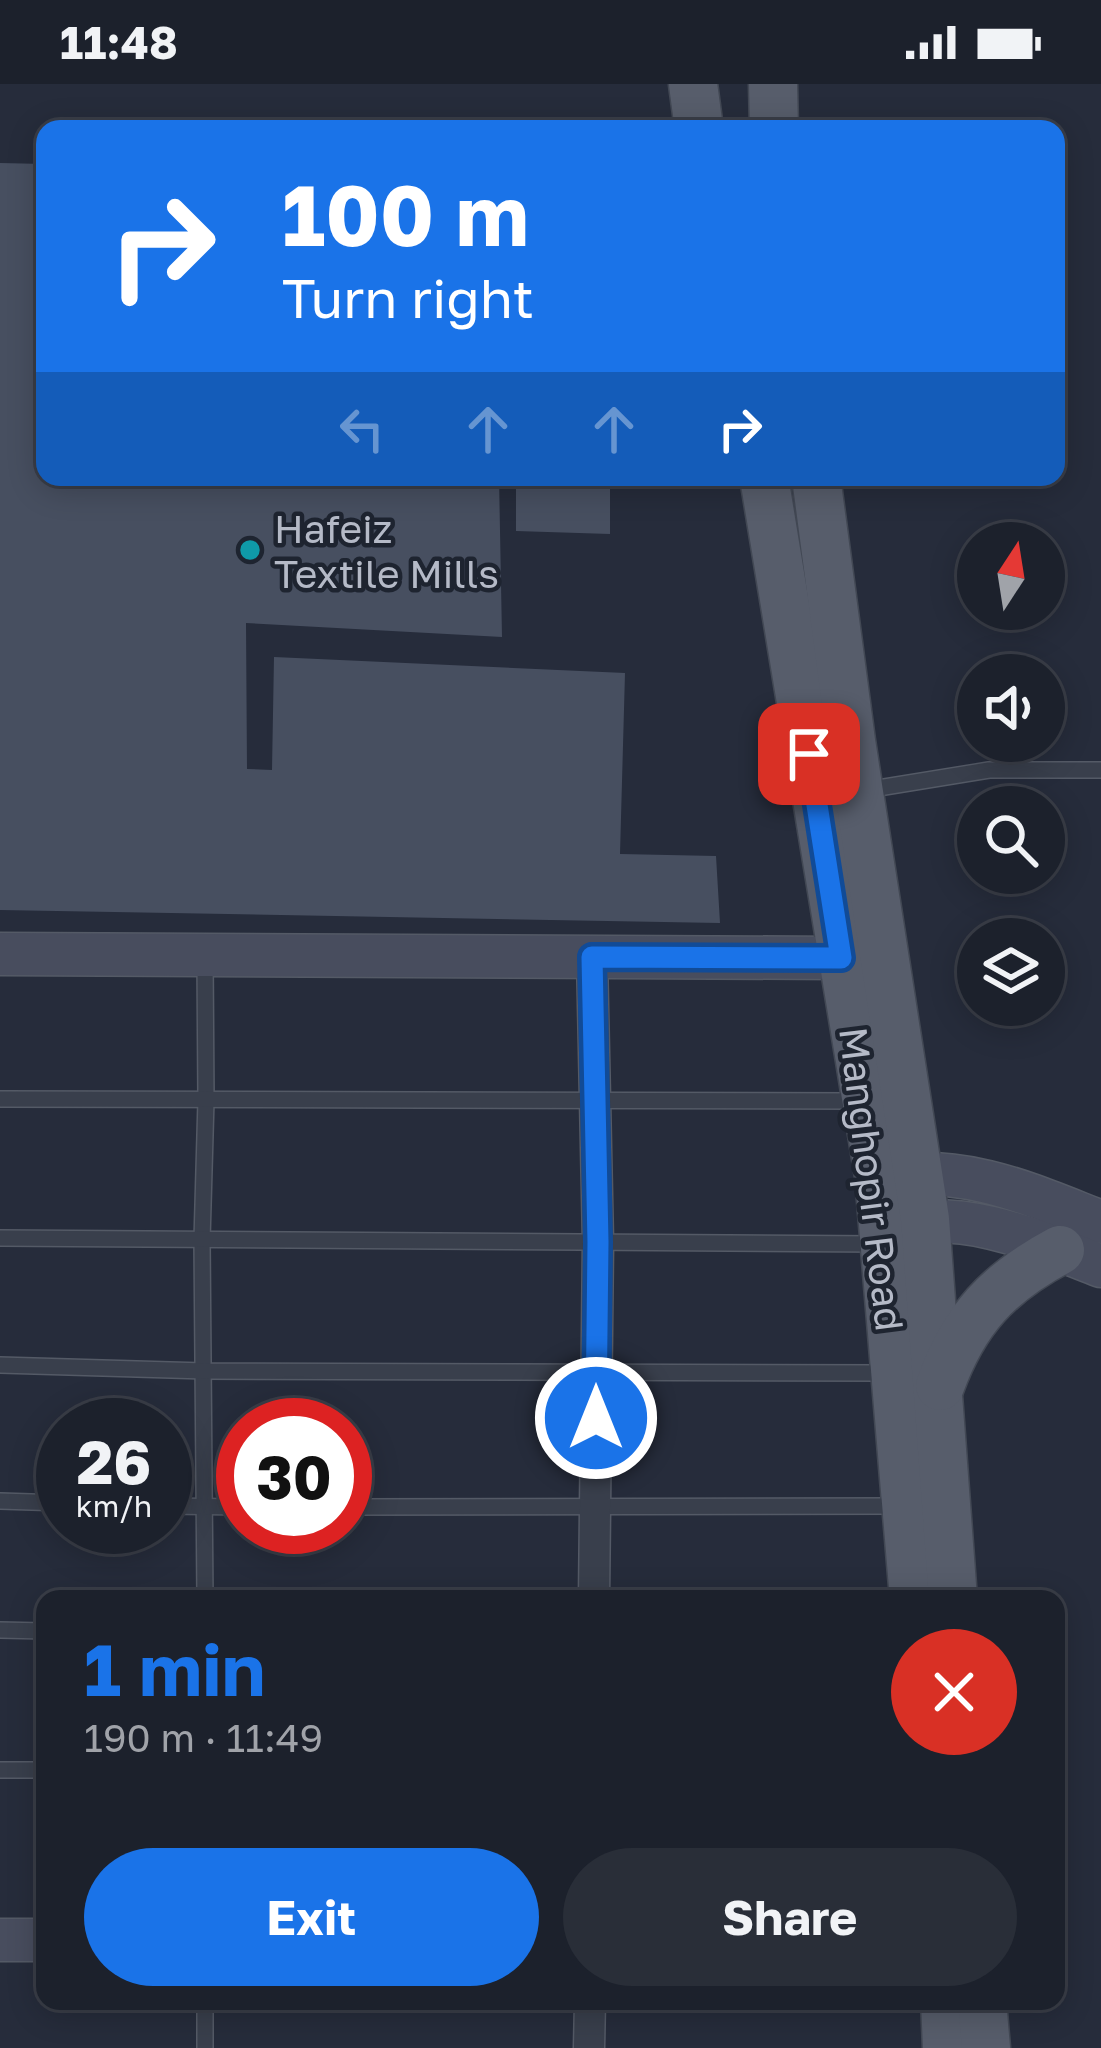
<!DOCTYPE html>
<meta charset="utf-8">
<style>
:root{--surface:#1c212c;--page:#292e38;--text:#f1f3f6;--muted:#a0a3a9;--line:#3a3e48;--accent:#1a73e8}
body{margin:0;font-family:"Golos Text",sans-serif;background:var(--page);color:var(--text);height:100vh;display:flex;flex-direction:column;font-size:45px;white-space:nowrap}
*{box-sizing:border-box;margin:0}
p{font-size:39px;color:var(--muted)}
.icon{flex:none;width:66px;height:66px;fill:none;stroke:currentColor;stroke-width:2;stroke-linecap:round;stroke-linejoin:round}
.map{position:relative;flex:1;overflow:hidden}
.sheet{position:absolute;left:36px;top:1506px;width:1029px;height:420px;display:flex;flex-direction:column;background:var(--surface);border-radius:24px;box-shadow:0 6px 30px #0003,0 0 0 3px var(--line)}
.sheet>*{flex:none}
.banner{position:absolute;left:36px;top:36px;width:1029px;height:366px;border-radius:24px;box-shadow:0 6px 30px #0003,0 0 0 3px var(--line);background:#1a73e8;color:#fff;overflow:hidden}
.needle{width:78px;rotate:12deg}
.controls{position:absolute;left:957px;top:438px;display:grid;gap:24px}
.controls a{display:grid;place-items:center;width:108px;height:108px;border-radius:50%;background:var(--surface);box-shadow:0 6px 30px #0003,0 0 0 3px var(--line);font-size:60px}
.speed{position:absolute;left:36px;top:1314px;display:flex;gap:24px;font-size:60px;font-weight:700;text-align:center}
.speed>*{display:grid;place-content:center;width:156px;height:156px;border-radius:50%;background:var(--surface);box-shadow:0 6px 30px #0003,0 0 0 3px var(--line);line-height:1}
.speed small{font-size:30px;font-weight:400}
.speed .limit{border:18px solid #d22;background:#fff;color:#111}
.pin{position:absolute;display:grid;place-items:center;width:102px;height:102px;color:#fff;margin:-51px;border-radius:24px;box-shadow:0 6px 18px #0006}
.me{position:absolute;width:132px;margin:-66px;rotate:0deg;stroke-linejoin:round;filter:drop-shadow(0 0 9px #0008)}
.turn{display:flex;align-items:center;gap:42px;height:252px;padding:0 48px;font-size:54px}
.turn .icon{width:156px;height:156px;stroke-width:2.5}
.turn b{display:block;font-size:84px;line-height:102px}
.lanes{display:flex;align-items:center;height:114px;padding:0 48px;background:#0003;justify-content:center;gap:60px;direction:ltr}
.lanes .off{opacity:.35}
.round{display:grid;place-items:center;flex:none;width:126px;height:126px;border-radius:63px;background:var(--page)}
.overview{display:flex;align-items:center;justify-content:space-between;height:204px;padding:0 48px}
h1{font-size:72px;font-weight:700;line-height:90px;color:var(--accent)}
.cta{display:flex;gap:24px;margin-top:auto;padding:24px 48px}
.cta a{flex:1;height:138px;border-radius:72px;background:var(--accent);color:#fff;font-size:48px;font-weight:700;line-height:138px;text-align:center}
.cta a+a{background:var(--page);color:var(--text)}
.status{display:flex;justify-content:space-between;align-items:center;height:84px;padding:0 60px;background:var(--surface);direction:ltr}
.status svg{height:33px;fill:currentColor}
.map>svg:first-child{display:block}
.building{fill:#474f60}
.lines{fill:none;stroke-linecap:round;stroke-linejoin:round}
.lane-casing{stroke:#545a66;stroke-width:18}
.street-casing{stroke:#545a66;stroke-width:33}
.secondary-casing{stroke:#545a66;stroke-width:45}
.primary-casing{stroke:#424854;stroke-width:51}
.lane{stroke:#393f4c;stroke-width:15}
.street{stroke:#393f4c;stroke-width:30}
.secondary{stroke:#484d5e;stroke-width:42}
.primary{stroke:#575d6b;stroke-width:48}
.route-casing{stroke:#114b97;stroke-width:30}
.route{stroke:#1a73e8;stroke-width:21}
.culture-dot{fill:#0f9aa8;stroke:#1e2430;stroke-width:4.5}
.labels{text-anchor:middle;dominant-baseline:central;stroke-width:9;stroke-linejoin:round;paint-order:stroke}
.poi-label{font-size:39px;fill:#b5bac7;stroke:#1e2430;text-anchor:start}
.street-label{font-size:39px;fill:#b5bac7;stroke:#1e2430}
</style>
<div class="status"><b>11:48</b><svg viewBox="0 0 49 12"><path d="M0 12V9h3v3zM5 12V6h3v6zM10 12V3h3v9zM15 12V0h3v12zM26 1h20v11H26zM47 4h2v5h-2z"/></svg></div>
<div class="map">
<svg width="1101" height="1964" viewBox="0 0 1101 1964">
<rect width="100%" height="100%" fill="#262c3b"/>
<g class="building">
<polygon points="0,79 45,80 45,393 499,393 502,553 246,539 247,685 272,686 274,573 625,589 620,770 716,772 720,839 0,826"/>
<polygon points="516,393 610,393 610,450 516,447"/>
</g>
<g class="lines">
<g class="lane-casing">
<g id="lane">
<polyline points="866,706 989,686 1101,686"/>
<polyline points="205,874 206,1016 202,1156 205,1515"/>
<polyline points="0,1015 858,1017"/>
<polyline points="0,1154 879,1160"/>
<polyline points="0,1281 205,1287 887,1289"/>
<polyline points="0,1417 63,1419"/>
<polyline points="165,1422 243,1423"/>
<polyline points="345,1423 898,1422"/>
<polyline points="0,1546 45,1547"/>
<polyline points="0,1686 45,1686"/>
<polyline points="205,1964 205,1917"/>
</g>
</g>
<g class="street-casing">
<g id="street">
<polyline points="592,873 598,1158 594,1515"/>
<polyline points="589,1964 590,1917"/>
</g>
</g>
<g class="secondary-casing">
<g id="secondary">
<polyline points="0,870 841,874"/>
<path d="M886 1091C972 1083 1024 1108 1101 1138"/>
<path d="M894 1140C973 1128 1029 1154 1101 1182"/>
<polyline points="0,1856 45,1856"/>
</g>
</g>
<g class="primary-casing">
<g id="primary">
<polyline points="693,0 699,45"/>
<polyline points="773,0 774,45"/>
<polyline points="764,393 879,1092 914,1515"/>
<polyline points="816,393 851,657 925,1135 953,1515"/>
<path d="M940 1302C964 1235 998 1199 1060 1166"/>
<polyline points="945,1917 947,1964"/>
<polyline points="982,1917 986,1964"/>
</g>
</g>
<use href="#lane" class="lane"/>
<use href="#street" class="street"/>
<use href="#secondary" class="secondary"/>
<use href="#primary" class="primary"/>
</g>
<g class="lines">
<g class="route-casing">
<polyline id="route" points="596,1334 598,1158 592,873 841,874 809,670"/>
</g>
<use href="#route" class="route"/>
</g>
<circle class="culture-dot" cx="250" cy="466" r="12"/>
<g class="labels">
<g class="poi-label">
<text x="274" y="444">Hafeiz<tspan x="274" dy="45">Textile Mills</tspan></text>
</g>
<g class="street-label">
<text transform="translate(872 1095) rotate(83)">Manghopir Road</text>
</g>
</g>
</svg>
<div class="controls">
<a><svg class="needle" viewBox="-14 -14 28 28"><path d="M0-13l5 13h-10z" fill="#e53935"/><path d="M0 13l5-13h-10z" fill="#a0a3a9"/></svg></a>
<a><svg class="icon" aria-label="sound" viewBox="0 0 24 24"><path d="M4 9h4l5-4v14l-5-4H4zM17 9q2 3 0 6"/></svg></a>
<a><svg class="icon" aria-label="search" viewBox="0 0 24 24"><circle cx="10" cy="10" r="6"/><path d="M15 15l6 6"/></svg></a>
<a><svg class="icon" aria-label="layers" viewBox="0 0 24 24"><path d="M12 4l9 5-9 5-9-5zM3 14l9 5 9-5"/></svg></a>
</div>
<div class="speed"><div>26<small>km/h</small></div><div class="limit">30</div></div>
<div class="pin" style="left:809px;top:670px;background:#d93025"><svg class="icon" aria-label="arrive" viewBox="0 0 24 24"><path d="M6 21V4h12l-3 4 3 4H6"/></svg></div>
<svg class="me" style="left:596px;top:1334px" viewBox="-20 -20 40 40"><circle r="17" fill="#1a73e8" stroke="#fff" stroke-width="3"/><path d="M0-11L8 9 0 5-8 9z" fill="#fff"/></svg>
<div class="banner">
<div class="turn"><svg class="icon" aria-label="right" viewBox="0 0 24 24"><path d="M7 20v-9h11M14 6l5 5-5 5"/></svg><div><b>100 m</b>Turn right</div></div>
<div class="lanes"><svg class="icon off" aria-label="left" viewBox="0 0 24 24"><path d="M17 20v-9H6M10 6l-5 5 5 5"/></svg><svg class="icon off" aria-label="ahead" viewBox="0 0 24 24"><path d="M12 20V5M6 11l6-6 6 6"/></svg><svg class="icon off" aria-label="ahead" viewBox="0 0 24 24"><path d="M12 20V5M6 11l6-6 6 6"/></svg><svg class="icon" aria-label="right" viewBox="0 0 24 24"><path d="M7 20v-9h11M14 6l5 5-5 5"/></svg></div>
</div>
<section class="sheet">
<div class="overview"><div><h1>1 min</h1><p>190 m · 11:49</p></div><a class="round" style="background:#d93025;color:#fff"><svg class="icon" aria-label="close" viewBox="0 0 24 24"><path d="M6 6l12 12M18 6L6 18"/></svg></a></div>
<div class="cta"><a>Exit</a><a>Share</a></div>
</section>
</div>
